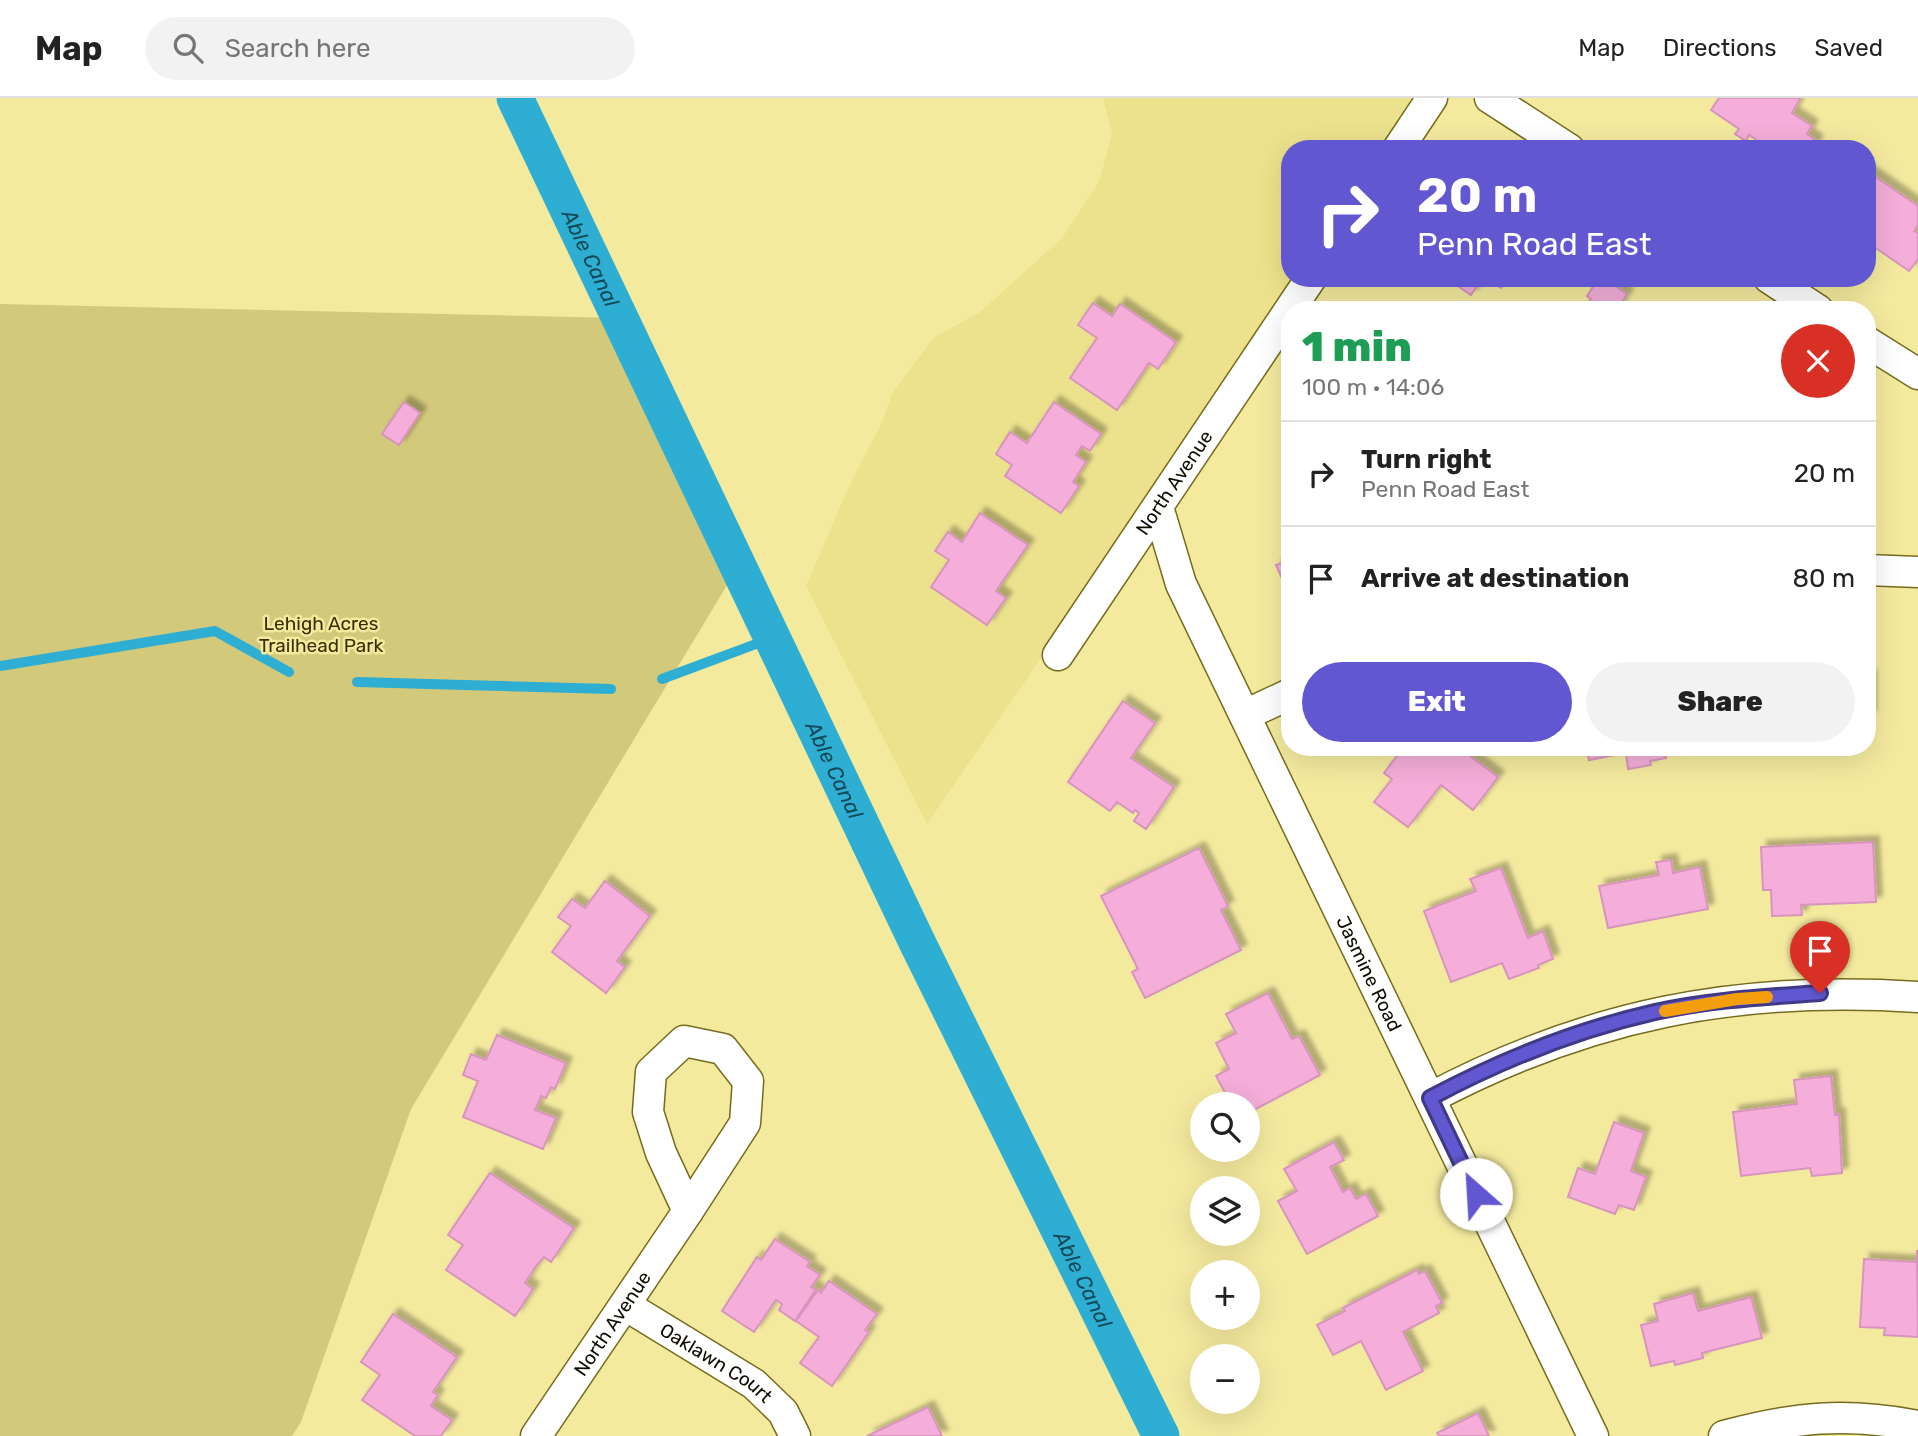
<!DOCTYPE html>
<meta charset="utf-8">
<style>
:root{--surface:#fff;--page:#f2f2f2;--text:#222;--muted:#767676;--line:#e0e0e0;--accent:#6157d0}
body{margin:0;font-family:Rubik,sans-serif;background:var(--page);color:var(--text);height:100vh;display:flex;flex-direction:column;font-size:26px;white-space:nowrap}
*{box-sizing:border-box;margin:0}
p{font-size:23px;color:var(--muted)}
.icon{flex:none;width:38px;height:38px;fill:none;stroke:currentColor;stroke-width:2;stroke-linecap:round;stroke-linejoin:round}
.map{position:relative;flex:1;overflow:hidden}
.side{position:absolute;left:1281px;top:203px;width:595px;height:455px;display:flex;flex-direction:column;background:var(--surface);border-radius:28px;box-shadow:0 7px 28px #0002}
.side>*{flex:none}
.top-card{position:absolute;left:1281px;top:42px;width:595px;height:147px;border-radius:28px;box-shadow:0 7px 28px #0002;background:#6157d0;color:#fff;overflow:hidden}
.controls{position:absolute;left:1190px;top:994px;display:grid;gap:14px}
.controls a{display:grid;place-items:center;width:70px;height:70px;border-radius:50%;background:var(--surface);box-shadow:0 7px 28px #0002;font-size:35px}
.pin{position:absolute;display:grid;place-items:center;width:60px;height:60px;color:#fff;margin:-72px -30px;border-radius:50% 50% 50% 0;rotate:-45deg;box-shadow:0 0 7px #0007}
.pin .icon{rotate:45deg}
.me{position:absolute;width:77px;margin:-38px;rotate:334deg;stroke-linejoin:round;filter:drop-shadow(0 0 5px #0008)}
.turn{display:flex;align-items:center;gap:24px;height:147px;padding:0 21px;font-size:32px}
.turn .icon{width:91px;height:91px;stroke-width:2.5}
.turn b{display:block;font-size:49px;line-height:60px}
.round{display:grid;place-items:center;flex:none;width:74px;height:74px;border-radius:37px;background:var(--page)}
.headline{display:flex;align-items:center;justify-content:space-between;height:119px;padding:0 21px}
h1{font-size:42px;font-weight:800;line-height:52px;color:#1e9e55}
.cta{display:flex;gap:14px;margin-top:auto;padding:14px 21px}
.cta a{flex:1;height:80px;border-radius:42px;background:var(--accent);color:#fff;font-size:28px;font-weight:800;line-height:80px;text-align:center}
.cta a+a{background:var(--page);color:var(--text)}
ul{padding:0;list-style:none}
li{display:flex;align-items:center;gap:21px;height:105px;padding:0 21px;border-top:2px solid var(--line)}
li div{flex:1}
li b{display:block;font-size:26px}
li em{font-style:normal}
header{display:flex;align-items:center;gap:42px;box-sizing:border-box;height:98px;padding:0 35px;background:var(--surface);border-bottom:2px solid var(--line)}
header strong{font-size:33px}
nav{display:flex;gap:38px;margin-inline-start:auto;font-size:24px}
.search{width:490px;height:63px;background:var(--page);display:flex;align-items:center;gap:18px;box-sizing:border-box;padding:0 24px;border-radius:38px;color:var(--muted);font-size:26px}
.map>svg:first-child{display:block}
.built{fill:#ece28d}
.green{fill:#d2c97b}
.lines{fill:none;stroke-linecap:round;stroke-linejoin:round}
.stream{stroke:#2eaed2;stroke-width:10}
.canal{stroke:#2eaed2;stroke-width:37}
.building{fill:#f4aed9;stroke:#d794bd;stroke-width:2;filter:url(#shadow)}
.street-casing{stroke:#766c1e;stroke-width:33}
.street{stroke:#fff;stroke-width:30}
.route-casing{stroke:#3f3987;stroke-width:18}
.route{stroke:#6157d0;stroke-width:12}
.slow{stroke:#f59e0b;stroke-width:12}
.labels{text-anchor:middle;dominant-baseline:central;stroke-width:5;stroke-linejoin:round;paint-order:stroke}
.street-label{font-size:19px;fill:#0f0c00;stroke:#f4ea9e}
.park-label{font-size:19px;fill:#363006;stroke:#f4ea9e}
.water-label{font-size:21px;font-style:italic;fill:#154958;stroke:#f4ea9e}
</style>
<header>
<strong>Map</strong>
<div class="search"><svg class="icon" aria-label="search" viewBox="0 0 24 24"><circle cx="10" cy="10" r="6"/><path d="M15 15l6 6"/></svg>Search here</div>
<nav><a>Map</a><a>Directions</a><a>Saved</a></nav>
</header>
<div class="map">
<svg width="1918" height="1338" viewBox="0 0 1918 1338">
<defs>
<filter id="shadow"><feDropShadow dx="6" dy="-6" stdDeviation="2" flood-color="#0004"/></filter>
</defs>
<rect width="100%" height="100%" fill="#f4ea9e"/>
<polygon class="built" points="1103,0 1427,0 1392,51 1290,51 1290,180 1303,180 927,726 806,488 851,384 882,324 893,294 933,240 980,214 1062,140 1099,84 1112,36"/>
<polygon class="green" points="0,206 620,220 738,469 411,1011 301,1324 292,1338 0,1338"/>
<g class="lines">
<g class="stream">
<polyline points="0,568 215,533 289,574"/>
<polyline points="662,581 772,540"/>
<polyline points="357,584 611,591"/>
</g>
<path class="canal" id="s1" d="M515 0 917 844 1161 1338"/>
</g>
<g class="building">
<polygon points="1719,0 1798,0 1800,1 1792,15 1812,28 1807,36 1817,43 1812,51 1770,51 1749,37 1746,43 1735,36 1739,31 1711,12"/>
<polygon points="1867,73 1918,108 1918,127 1914,133 1918,135 1918,161 1909,173 1867,144"/>
<polygon points="1446,180 1482,180 1471,197"/>
<polygon points="1514,180 1511,184 1507,181 1501,190 1487,181"/>
<polygon points="1518,180 1535,180 1530,188"/>
<polygon points="1599,180 1604,180 1627,196 1617,212 1583,212 1591,201 1587,198"/>
<polygon points="1093,205 1112,218 1120,206 1176,244 1158,271 1149,265 1117,312 1070,280 1097,240 1078,227"/>
<polygon points="404,304 420,315 399,347 382,336"/>
<polygon points="1054,304 1101,336 1090,353 1082,348 1076,357 1086,364 1073,384 1079,388 1061,415 1005,378 1012,367 996,356 1010,334 1027,345"/>
<polygon points="980,415 1028,447 996,493 1006,500 987,527 931,489 949,462 935,453 948,434 962,444"/>
<polygon points="1290,462 1290,498 1276,467"/>
<rect x="1867" y="578" width="3" height="40"/>
<polygon points="1123,603 1155,625 1131,660 1174,689 1146,731 1134,723 1139,715 1135,712 1133,715 1117,704 1110,713 1068,684"/>
<polygon points="1404,649 1458,649 1498,679 1473,712 1441,687 1408,729 1374,704 1392,681 1384,675"/>
<polygon points="1586,649 1664,649 1666,660 1650,663 1651,667 1628,671 1626,655 1589,662"/>
<polygon points="1873,744 1876,804 1801,807 1802,817 1772,818 1771,792 1763,792 1761,749"/>
<polygon points="1199,750 1228,808 1221,812 1241,852 1145,900 1132,874 1138,871 1101,798"/>
<polygon points="1671,762 1673,775 1700,769 1708,811 1608,830 1599,788 1659,777 1656,764"/>
<polygon points="1501,770 1528,840 1543,833 1553,861 1538,867 1539,870 1509,881 1502,865 1451,884 1424,813 1476,793 1470,781"/>
<polygon points="605,783 650,818 617,863 625,869 606,895 552,854 571,828 558,819 572,801 585,810"/>
<polygon points="1268,895 1292,941 1299,938 1320,977 1248,1015 1248,1006 1231,1006 1216,978 1229,971 1216,945 1236,935 1226,916"/>
<polygon points="497,937 566,965 555,991 551,989 546,1000 541,998 535,1012 556,1020 543,1051 463,1019 478,983 463,977 471,956 486,962"/>
<polygon points="1831,978 1835,1017 1839,1016 1842,1075 1812,1078 1810,1070 1741,1078 1733,1014 1797,1006 1794,982"/>
<polygon points="1614,1024 1644,1035 1631,1073 1646,1079 1634,1112 1619,1107 1615,1116 1568,1099 1578,1070 1595,1076"/>
<polygon points="1334,1044 1344,1062 1330,1069 1343,1094 1350,1090 1356,1101 1366,1096 1378,1118 1307,1156 1278,1103 1297,1093 1284,1071"/>
<polygon points="490,1075 574,1130 551,1164 544,1159 536,1168 525,1185 533,1191 515,1218 446,1172 463,1147 448,1137"/>
<polygon points="775,1141 810,1164 807,1168 820,1177 811,1189 816,1191 795,1223 779,1212 782,1206 776,1202 754,1234 722,1213 757,1159 761,1162"/>
<polygon points="1917,1152 1918,1239 1884,1237 1885,1230 1860,1229 1864,1161 1916,1164"/>
<polygon points="1417,1172 1419,1176 1425,1173 1442,1205 1436,1208 1439,1215 1403,1234 1423,1273 1386,1292 1361,1243 1333,1257 1317,1227 1345,1213 1343,1210"/>
<polygon points="829,1183 877,1216 865,1232 869,1234 832,1288 800,1265 819,1239 796,1223 818,1192 821,1195"/>
<polygon points="1693,1195 1698,1213 1751,1199 1762,1240 1702,1255 1703,1260 1675,1267 1674,1263 1651,1268 1641,1227 1658,1223 1654,1206"/>
<polygon points="393,1216 457,1259 433,1294 438,1297 431,1308 452,1322 441,1338 415,1338 362,1302 380,1277 361,1264"/>
<polygon points="928,1309 942,1338 867,1338"/>
<polygon points="1478,1315 1489,1338 1439,1338 1437,1335"/>
</g>
<g class="lines">
<g class="street-casing">
<g id="street">
<polyline points="1490,0 1569,51"/>
<polyline points="1398,51 1432,0"/>
<polyline points="1769,180 1818,212"/>
<polyline points="1867,244 1918,276"/>
<path id="s2" d="M1158 409 1181 486 1593 1338"/>
<polyline points="1867,472 1918,474"/>
<path id="s3" d="M1058 557 1311 180"/>
<polyline points="1245,617 1290,596"/>
<polygon points="684,943 723,951 748,983 745,1025 688,1113 661,1055 648,1014 651,974"/>
<path d="M1430 1000C1589 916 1739 887 1918 899"/>
<path id="s4" d="M625 1207 754 1286 783 1314 795 1338"/>
<path id="s5" d="M536 1338 688 1113"/>
<path d="M1724 1338C1794 1319 1846 1314 1918 1328"/>
</g>
</g>
<use href="#street" class="street"/>
</g>
<g class="lines">
<g class="route-casing">
<path id="route" d="M1476 1096 1430 1000C1501 962 1576 932 1655 914 1709 902 1765 899 1820 895"/>
</g>
<use href="#route" class="route"/>
<polyline class="slow" points="1665,913 1737,901 1767,899"/>
</g>
<g class="labels">
<g class="street-label">
<text stroke="none"><textPath href="#s3" startOffset="208">North Avenue</textPath></text>
<text stroke="none"><textPath href="#s2" startOffset="513">Jasmine Road</textPath></text>
<text stroke="none"><textPath href="#s5" startOffset="136">North Avenue</textPath></text>
<text stroke="none"><textPath href="#s4" startOffset="108">Oaklawn Court</textPath></text>
</g>
<g class="park-label">
<text x="321" y="525">Lehigh Acres<tspan x="321" dy="22">Trailhead Park</tspan></text>
</g>
<g class="water-label">
<text stroke="none"><textPath href="#s1" startOffset="177">Able Canal</textPath></text>
<text stroke="none"><textPath href="#s1" startOffset="744">Able Canal</textPath></text>
<text stroke="none"><textPath href="#s1" startOffset="1311">Able Canal</textPath></text>
</g>
</g>
</svg>
<div class="controls">
<a><svg class="icon" aria-label="search" viewBox="0 0 24 24"><circle cx="10" cy="10" r="6"/><path d="M15 15l6 6"/></svg></a>
<a><svg class="icon" aria-label="layers" viewBox="0 0 24 24"><path d="M12 4l9 5-9 5-9-5zM3 14l9 5 9-5"/></svg></a>
<a>+</a>
<a>−</a>
</div>
<div class="pin" style="left:1820px;top:895px;background:#d93025"><svg class="icon" aria-label="arrive" viewBox="0 0 24 24"><path d="M6 21V4h12l-3 4 3 4H6"/></svg></div>
<svg class="me" style="left:1476px;top:1096px" viewBox="-20 -20 40 40"><circle r="19" fill="#fff"/><path d="M0-13L10 11 0 6-10 11z" fill="#6157d0"/></svg>
<div class="top-card">
<div class="turn"><svg class="icon" aria-label="right" viewBox="0 0 24 24"><path d="M7 20v-9h11M14 6l5 5-5 5"/></svg><div><b>20 m</b>Penn Road East</div></div>
</div>
<section class="side">
<div class="headline"><div><h1>1 min</h1><p>100 m · 14:06</p></div><a class="round" style="background:#d93025;color:#fff"><svg class="icon" aria-label="close" viewBox="0 0 24 24"><path d="M6 6l12 12M18 6L6 18"/></svg></a></div>
<ul>
<li><svg class="icon" aria-label="right" viewBox="0 0 24 24"><path d="M7 20v-9h11M14 6l5 5-5 5"/></svg><div><b>Turn right</b><p>Penn Road East</p></div><em>20 m</em></li>
<li><svg class="icon" aria-label="arrive" viewBox="0 0 24 24"><path d="M6 21V4h12l-3 4 3 4H6"/></svg><div><b>Arrive at destination</b></div><em>80 m</em></li>
</ul>
<div class="cta"><a>Exit</a><a>Share</a></div>
</section>
</div>
